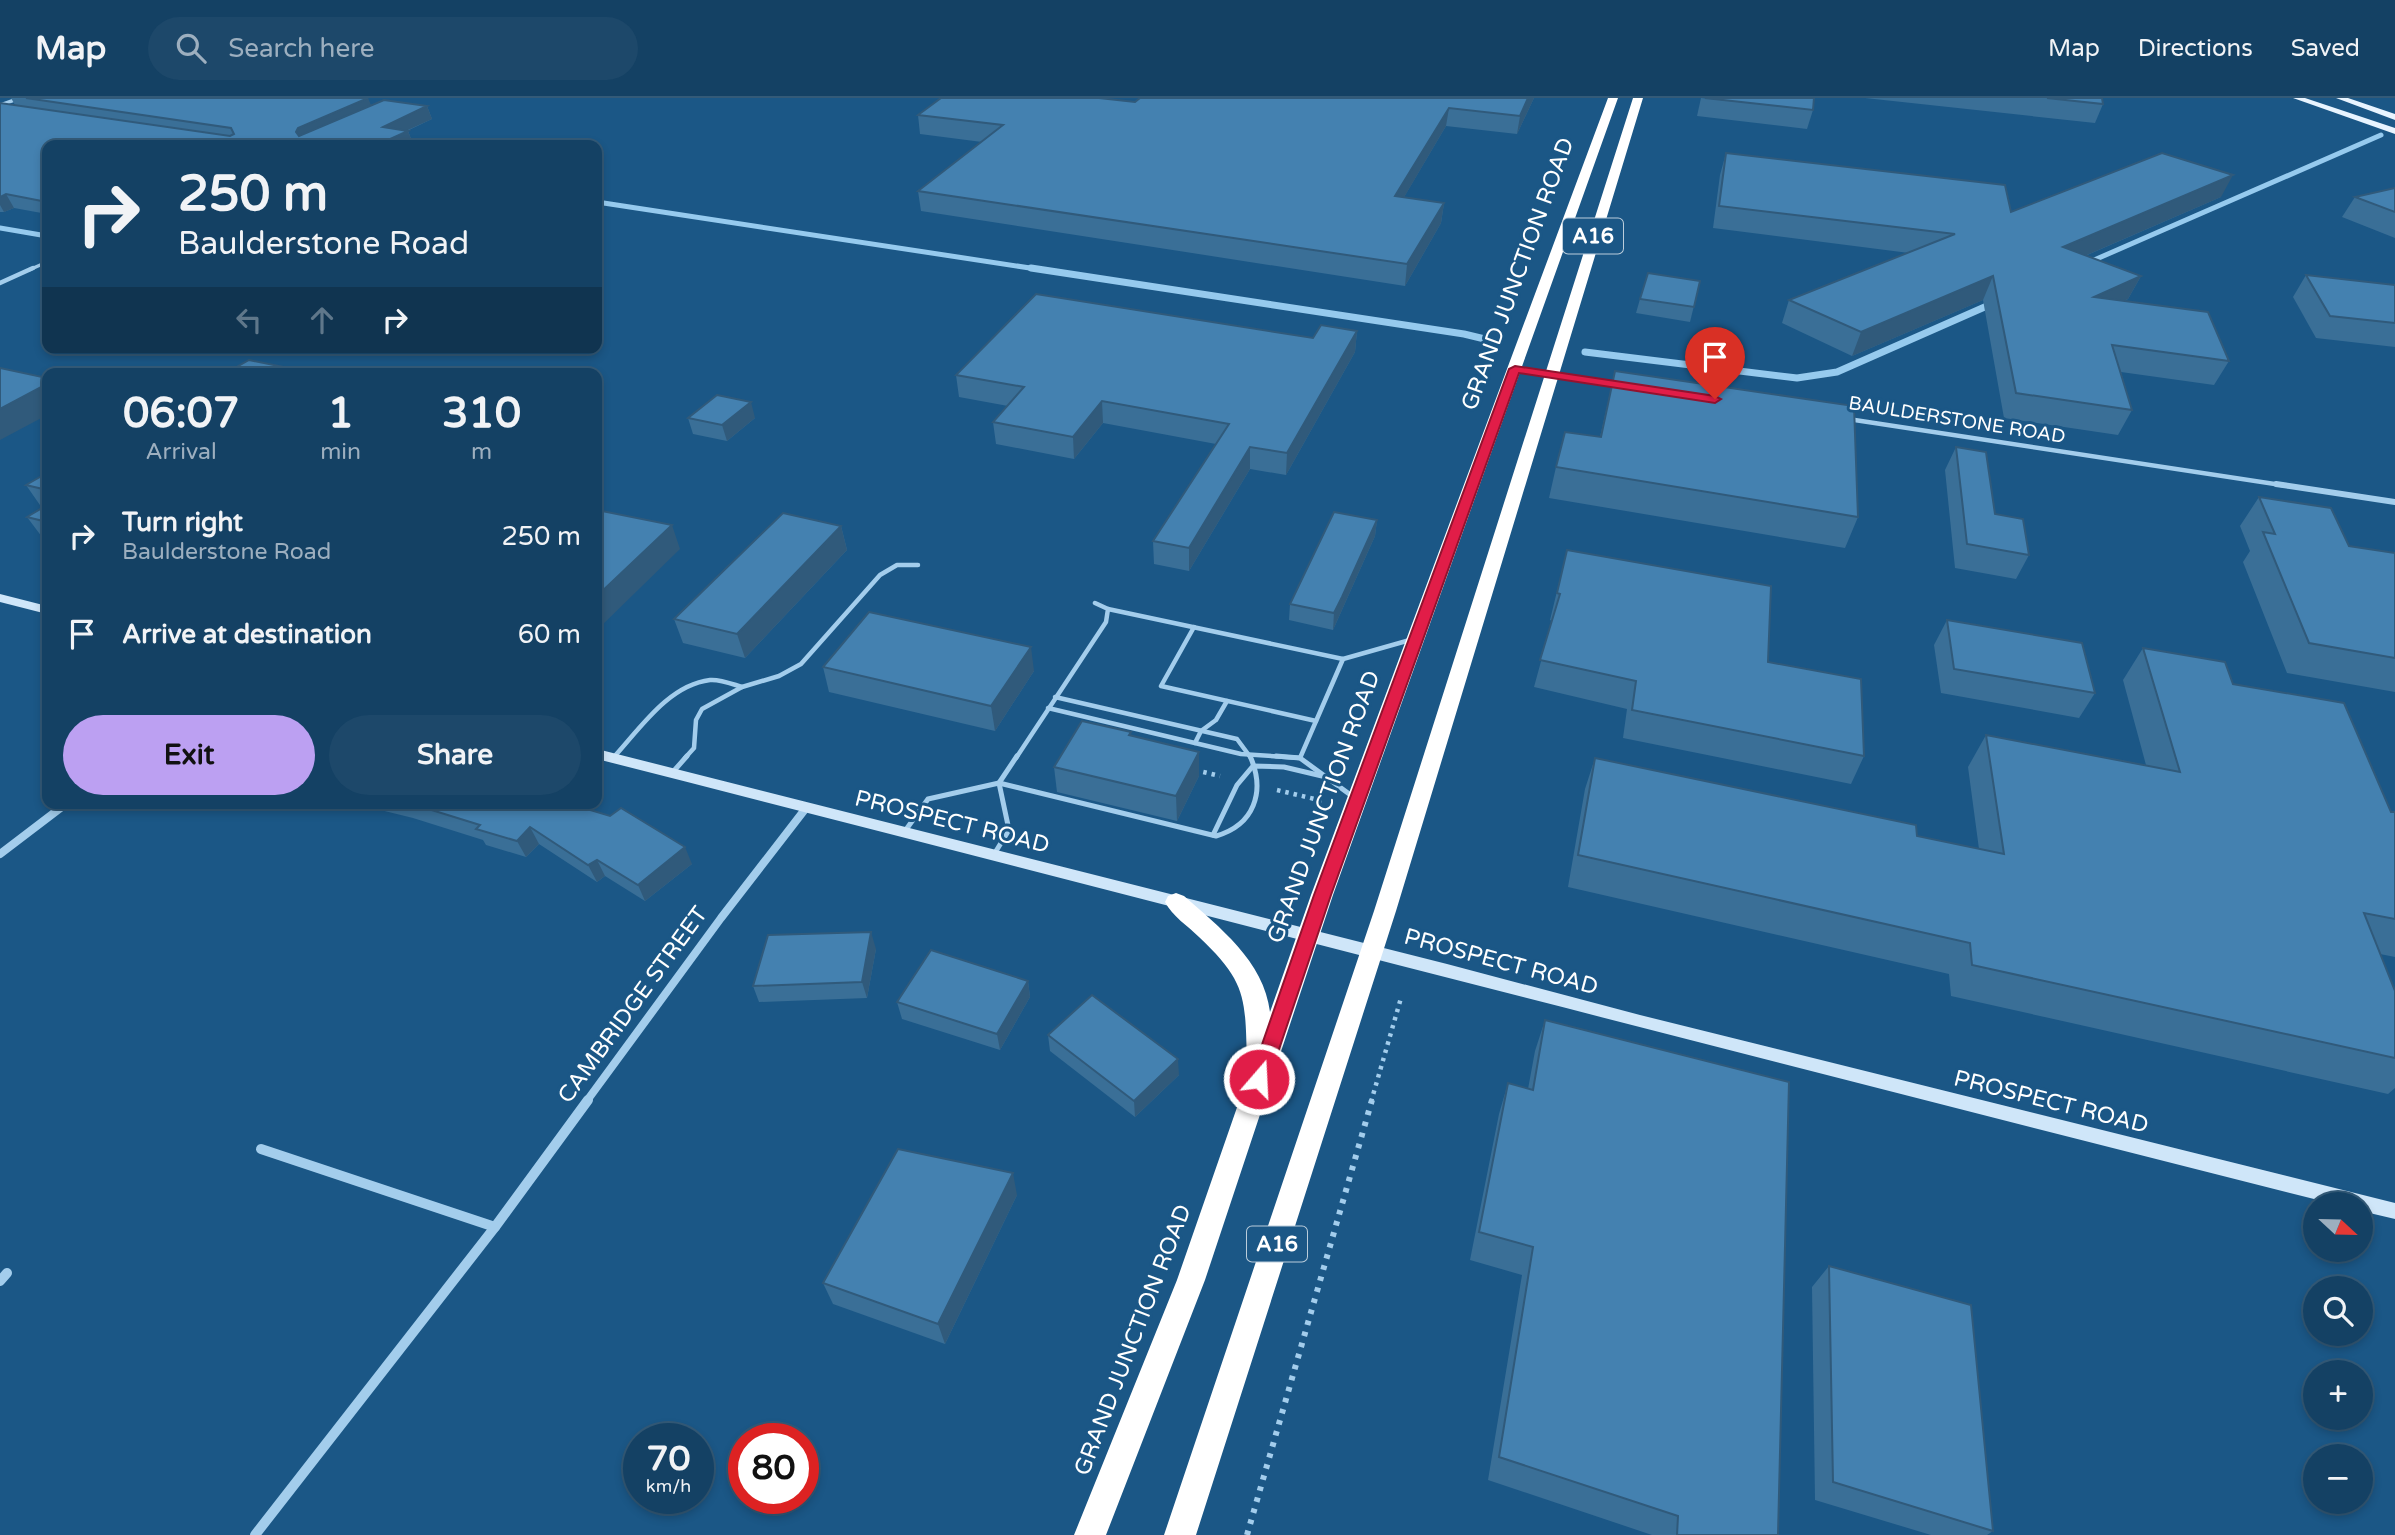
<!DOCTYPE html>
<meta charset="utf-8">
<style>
:root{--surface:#144164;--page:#1d486a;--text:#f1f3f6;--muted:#9dafbf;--line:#335a78;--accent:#bca0f2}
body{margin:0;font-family:"Varela Round",sans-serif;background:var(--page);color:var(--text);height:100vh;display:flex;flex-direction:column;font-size:26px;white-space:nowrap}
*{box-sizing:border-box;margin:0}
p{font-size:23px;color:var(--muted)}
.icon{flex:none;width:38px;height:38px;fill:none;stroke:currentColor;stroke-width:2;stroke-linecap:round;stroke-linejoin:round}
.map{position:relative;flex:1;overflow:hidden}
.drawer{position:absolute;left:42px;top:270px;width:560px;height:441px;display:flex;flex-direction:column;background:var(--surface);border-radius:14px;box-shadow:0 4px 10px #0003,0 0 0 2px var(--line)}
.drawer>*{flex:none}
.top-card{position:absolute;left:42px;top:42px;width:560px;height:214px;border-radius:14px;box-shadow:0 4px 10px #0003,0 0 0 2px var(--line);background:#144164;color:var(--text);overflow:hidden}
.needle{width:46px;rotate:112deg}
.fabs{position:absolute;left:2303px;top:1094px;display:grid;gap:14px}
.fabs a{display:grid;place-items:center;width:70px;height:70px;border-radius:50%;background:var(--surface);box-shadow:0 4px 10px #0003,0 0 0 2px var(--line);font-size:35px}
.speed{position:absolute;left:623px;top:1325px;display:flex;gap:14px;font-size:35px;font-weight:700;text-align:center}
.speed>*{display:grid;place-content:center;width:91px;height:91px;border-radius:50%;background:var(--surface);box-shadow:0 4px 10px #0003,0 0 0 2px var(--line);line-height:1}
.speed small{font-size:18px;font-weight:400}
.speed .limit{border:10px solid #d22;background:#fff;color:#111}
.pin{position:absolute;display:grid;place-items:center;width:60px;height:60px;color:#fff;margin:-72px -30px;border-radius:50% 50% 50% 0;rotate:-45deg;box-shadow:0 0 7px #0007}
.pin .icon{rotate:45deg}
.me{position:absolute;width:77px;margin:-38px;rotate:19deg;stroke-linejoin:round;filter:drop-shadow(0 0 5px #0008)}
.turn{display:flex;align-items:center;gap:24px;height:147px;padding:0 21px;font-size:32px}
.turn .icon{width:91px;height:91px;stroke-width:2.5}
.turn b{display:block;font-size:49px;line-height:60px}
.lanes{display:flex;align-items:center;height:66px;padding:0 21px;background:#0003;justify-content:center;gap:35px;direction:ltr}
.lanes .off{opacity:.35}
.eta{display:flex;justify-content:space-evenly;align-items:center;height:119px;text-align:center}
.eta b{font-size:42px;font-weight:700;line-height:49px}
.cta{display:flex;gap:14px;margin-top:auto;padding:14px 21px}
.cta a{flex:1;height:80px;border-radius:42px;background:var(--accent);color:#111;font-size:28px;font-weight:700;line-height:80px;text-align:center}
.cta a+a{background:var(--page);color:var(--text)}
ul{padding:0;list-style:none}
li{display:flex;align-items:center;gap:21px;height:98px;padding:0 21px}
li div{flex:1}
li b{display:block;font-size:26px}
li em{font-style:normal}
header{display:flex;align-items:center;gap:42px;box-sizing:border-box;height:98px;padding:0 35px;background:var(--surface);border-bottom:2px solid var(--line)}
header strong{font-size:33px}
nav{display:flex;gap:38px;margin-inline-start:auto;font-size:24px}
.search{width:490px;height:63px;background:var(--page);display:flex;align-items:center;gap:18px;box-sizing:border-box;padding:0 24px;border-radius:38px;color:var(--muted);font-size:26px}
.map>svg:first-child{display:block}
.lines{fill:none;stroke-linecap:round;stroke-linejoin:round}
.stream-far1{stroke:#96caee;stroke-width:5}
.stream{stroke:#96caee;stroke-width:7}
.path-far1{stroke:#a3cdec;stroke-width:4.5;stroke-dasharray:3.5 5;stroke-linecap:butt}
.path{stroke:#a3cdec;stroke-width:6;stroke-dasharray:4.5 7;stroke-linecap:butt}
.lane-far1{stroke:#a3cdec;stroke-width:4.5}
.lane{stroke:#a3cdec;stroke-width:5}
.street-far4{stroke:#a3cdec;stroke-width:3.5}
.street-far3{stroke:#a3cdec;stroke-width:4.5}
.street-far2{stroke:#a3cdec;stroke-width:6}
.street-far1{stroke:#a3cdec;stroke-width:8}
.street{stroke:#a3cdec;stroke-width:10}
.secondary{fill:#cfe6f9;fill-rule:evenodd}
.primary{fill:#e8f4ff;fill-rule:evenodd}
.highway{fill:#fff;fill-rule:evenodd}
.wall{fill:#3a6f97}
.shaded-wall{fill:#305a7b}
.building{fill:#4481b0;stroke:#305a7b;stroke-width:2}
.route{fill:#e11d48;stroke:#92132f;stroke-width:2}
.labels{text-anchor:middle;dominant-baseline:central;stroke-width:6;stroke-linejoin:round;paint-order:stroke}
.far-street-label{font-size:19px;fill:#fff;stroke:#1b5786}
.shield{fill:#1b5786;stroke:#bbcddb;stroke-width:2}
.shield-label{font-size:21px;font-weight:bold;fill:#fff}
.street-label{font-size:23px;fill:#fff;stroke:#1b5786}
</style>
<header>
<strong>Map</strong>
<div class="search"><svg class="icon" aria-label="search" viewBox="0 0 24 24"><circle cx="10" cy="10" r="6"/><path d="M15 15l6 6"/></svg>Search here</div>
<nav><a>Map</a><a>Directions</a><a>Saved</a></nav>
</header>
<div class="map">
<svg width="2395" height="1437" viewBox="0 0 2395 1437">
<rect width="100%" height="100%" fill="#1b5786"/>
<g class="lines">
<g class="stream-far1">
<polyline points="597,104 1043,172"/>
<polyline points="0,130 47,138"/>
<polyline points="2085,166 2381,37"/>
</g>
<g class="stream">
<polyline points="1031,170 1464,236 1493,243"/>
<polyline points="1585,254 1797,280 1837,274 1996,204"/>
</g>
<g class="path-far1">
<polyline points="1195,672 1220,678"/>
<polyline points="1277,692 1323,703"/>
<polyline points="1371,1004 1401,900"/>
</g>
<polyline class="path" points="1247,1437 1372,1002"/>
<g class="lane-far1">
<polyline points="1108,511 1343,561 1410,542"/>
<polyline points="1194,529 1161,588 1316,623"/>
<polyline points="1055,599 1237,641 1251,660"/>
<polyline points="1048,610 1241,656 1300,660"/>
<polyline points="1195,645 1201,633 1216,622 1227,603"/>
<path d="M613 660C639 632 668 587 710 582 720 581 732 586 742 589"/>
<polyline points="685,660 694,650 696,622 702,611 742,589 779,578 801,566 880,477 897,467 918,467"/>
<polyline points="1016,660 1106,524 1108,511 1095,505"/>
<polyline points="1300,660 1343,561"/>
</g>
<g class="lane">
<polyline points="1276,658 1300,660 1352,698"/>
<polyline points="672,675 687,658"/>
<path d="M905 733 928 701 999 685 1216 738C1254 727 1266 694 1250 658"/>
<polyline points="1213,737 1237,687 1253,668 1284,669 1322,678"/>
<polyline points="993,758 1009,732 999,685 1017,658"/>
</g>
<g class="street-far4">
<polyline points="0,7 20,0"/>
<polyline points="29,172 47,164"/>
</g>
<g class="street-far3">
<polyline points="0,185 33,170"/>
<polyline points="1515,271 1622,287"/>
<polyline points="1848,321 2288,388"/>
</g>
<polyline class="street-far2" points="2276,386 2395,404"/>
<g class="street-far1">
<polyline points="0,756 67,705"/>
<polyline points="586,1004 721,820 806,710"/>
</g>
<g class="street">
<polyline points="261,1051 495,1129"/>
<polyline points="0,1183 7,1175"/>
<polyline points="255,1437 495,1129 588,1002"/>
</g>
<g class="secondary">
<polygon points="0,496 47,508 47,516 0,504"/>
<path d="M597 651 1447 866 1640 917 2395 1105V1121L2361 1113V1106H2334C1755 960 1176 809 597 661Z"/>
</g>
<g class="primary">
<polygon points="2293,0 2305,0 2395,30 2395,36"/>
<polygon points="2336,0 2348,0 2395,16 2395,22"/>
</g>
<g class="highway">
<path d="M1608 0H1618L1333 797 1205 1182 1106 1437H1074L1177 1182 1250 972 1247 965C1245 901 1248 885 1199 839 1188 828 1172 818 1165 804L1168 798 1176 795 1184 798C1219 829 1264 863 1270 914L1311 797Z"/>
<polygon points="1633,0 1643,0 1396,813 1196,1437 1164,1437 1374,813"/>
</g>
</g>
<g class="wall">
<polygon points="11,0 367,0 371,8 427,8 432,21 407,33 408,33 413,46 410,47 47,47 47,116 14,110 4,114 0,114 0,5 15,7"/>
<polygon points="1140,0 1534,0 1517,36 1446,28 1404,99 1444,105 1441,125 1405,188 921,113 918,93 982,44 920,36 918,17 1135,4"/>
<polygon points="1701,0 1813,12 1807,31 1697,18"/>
<polygon points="1865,0 2102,0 2103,6 2095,25"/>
<polygon points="1726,55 2011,114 2221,99 2085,158 2141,178 2128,201 2124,203 2229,263 2214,287 2121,274 2132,312 2118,337 2004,320 1983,202 1852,258 1782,225 1789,202 1909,155 1713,130 1720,77"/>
<polygon points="2395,90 2395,140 2342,119 2355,99"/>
<polygon points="2306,177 2395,187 2395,249 2316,240 2293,199"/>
<polygon points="1700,183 1690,224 1636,215 1640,201"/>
<polygon points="1357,233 1355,254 1286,377 1250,371 1189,473 1154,466 1153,443 1216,346 1103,325 1074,361 996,346 993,324 1008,308 959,299 956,277 1313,240"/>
<polygon points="1615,273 1858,419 1845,450 1549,400 1556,369 1600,339"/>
<polygon points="688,320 755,320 727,343 693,336"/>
<polygon points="1956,349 1995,416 2029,457 2016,481 1955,470 1945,372"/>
<polygon points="47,375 47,443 45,443 27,419 42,410 26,387"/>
<polygon points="2259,399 2349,448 2395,455 2395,594 2287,575 2243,464 2250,453 2240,428"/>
<polygon points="1377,422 1375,438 1333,532 1289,522 1290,506"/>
<polygon points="841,428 847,452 745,560 683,545 674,521"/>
<polygon points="1567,452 1768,564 1864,658 1851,686 1623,640 1627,611 1534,589 1552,523 1550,522"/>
<polygon points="1947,522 2095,595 2079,620 1941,595 1934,547"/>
<polygon points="2143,550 2233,586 2391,714 2395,714 2395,859 2380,856 2395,893 2395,990 2388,996 1951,898 1949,876 1568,789 1585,691 1595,660 1917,738 1979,751 1968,669 1986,637 2146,667 2123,582"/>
<polygon points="823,569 1034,573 995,633 829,594"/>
<polygon points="1131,637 1199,678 1177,723 1057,694 1054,669"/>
<polygon points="352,705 567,705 692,766 645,803 605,778 597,784 539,746 526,759 486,747 483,742 413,720"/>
<polygon points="876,851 867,900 759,904 753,888"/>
<polygon points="1028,883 1030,899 1000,952 902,921 897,904"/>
<polygon points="1545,922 1778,1437 1652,1437 1488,1382 1522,1177 1470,1162 1499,1016 1508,985 1528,991 1535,953"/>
<polygon points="1048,937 1179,977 1135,1019 1050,953"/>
<polygon points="1017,1097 945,1246 833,1206 823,1185"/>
<polygon points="1829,1168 1993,1433 1987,1437 1931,1437 1815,1402 1812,1189"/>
</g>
<g class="shaded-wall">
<polygon points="368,0 373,12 302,47 296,34 298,30"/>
<polygon points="1528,0 1534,0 1517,36 1520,18"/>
<polygon points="427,8 432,21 388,41 383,29"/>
<polygon points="1449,10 1446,28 1393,118 1395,98"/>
<polygon points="408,33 413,46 410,47 377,47"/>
<polygon points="2233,77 2221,99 2052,172 2063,149"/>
<polygon points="6,96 14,110 4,114 0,107 0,99"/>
<polygon points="1444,105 1441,125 1405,188 1407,166"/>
<polygon points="1993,178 1983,202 1852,258 1861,234"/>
<polygon points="2141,178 2128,201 2082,223 2094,199"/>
<polygon points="1357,233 1355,254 1286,377 1287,355"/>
<polygon points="47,286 47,317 0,342 0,311"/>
<polygon points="1102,303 1103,325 1074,361 1073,339"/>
<polygon points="751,304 755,320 727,343 722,327"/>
<polygon points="1250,349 1250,371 1189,473 1189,450"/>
<polygon points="1377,422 1375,438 1333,532 1334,515"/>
<polygon points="672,427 680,451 597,532 597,498"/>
<polygon points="841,428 847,452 745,560 737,536"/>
<polygon points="1031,549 1034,573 995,633 991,608"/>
<polygon points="1199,654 1199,678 1177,723 1176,698"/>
<polygon points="530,729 539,746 526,759 517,743"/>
<polygon points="685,749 692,766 645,803 638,787"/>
<polygon points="597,762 605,778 597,784 588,767"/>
<polygon points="871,834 876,851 867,900 862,884"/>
<polygon points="1028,883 1030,899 1000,952 997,936"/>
<polygon points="1178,961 1179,977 1135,1019 1134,1003"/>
<polygon points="1013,1075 1017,1097 945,1246 938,1226"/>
</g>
<g class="building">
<polygon points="26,0 368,0 298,30 296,34 299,38 384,2 427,8 383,29 408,33 377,47 47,47 47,104 6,96 0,99 0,5 230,38 234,36 231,30"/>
<polygon points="941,0 1099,0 1135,4 1140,0 1528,0 1520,18 1449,10 1395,98 1444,105 1407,166 918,93 1003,27 918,17"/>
<polygon points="1705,0 1814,0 1813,12"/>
<polygon points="2047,0 2102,0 2103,6"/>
<polygon points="1726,55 2005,87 2011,114 2162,55 2233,77 2063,149 2141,178 2094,199 2208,214 2229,263 2112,247 2132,312 2016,295 1993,178 1861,234 1789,202 1955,136 1719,108"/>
<polygon points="2395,90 2395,114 2355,99"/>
<polygon points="1648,175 1700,183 1694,209 1640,201"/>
<polygon points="2306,177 2395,187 2395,225 2330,218"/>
<polygon points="1036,196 1313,240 1321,227 1357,233 1287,355 1250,349 1189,450 1153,443 1229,326 1102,303 1073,339 993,324 1024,289 956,277"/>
<polygon points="249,262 313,275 226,275"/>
<polygon points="0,270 47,280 47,286 0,311"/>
<polygon points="1615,273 1854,308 1858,419 1556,369 1565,334 1601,339"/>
<polygon points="717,297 751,304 722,327 688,320"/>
<polygon points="1956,349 1986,354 1995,416 2023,421 2029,457 1967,446"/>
<polygon points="47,375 47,392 26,387"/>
<polygon points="2259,399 2331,410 2349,448 2395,455 2395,560 2309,545 2263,434 2275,436"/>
<polygon points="47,407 47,424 27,419"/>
<polygon points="597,412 672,427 597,498"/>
<polygon points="1334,414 1377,422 1342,499 1334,515 1290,506"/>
<polygon points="783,415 841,428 737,536 674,521"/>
<polygon points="1567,452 1771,488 1768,564 1861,581 1864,658 1632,612 1636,583 1540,562 1560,496 1557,495"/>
<polygon points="869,514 1031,549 991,608 823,569"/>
<polygon points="1947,522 2082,545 2095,595 1954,571"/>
<polygon points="2143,550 2225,564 2233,586 2344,605 2391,714 2395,714 2395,821 2364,815 2395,893 2395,960 1972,867 1970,845 1578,757 1595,660 1916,727 1917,738 2004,756 1986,637 2180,674"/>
<polygon points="1082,623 1131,634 1129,637 1199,654 1176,698 1054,669"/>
<polygon points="409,705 567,705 610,718 621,710 685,749 638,787 597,762 588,767 530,729 517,743 476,731 480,727"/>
<polygon points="871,834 862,884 753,888 768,837"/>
<polygon points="931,852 1028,883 997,936 897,904"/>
<polygon points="1092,897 1178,961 1134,1003 1048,937"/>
<polygon points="1545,922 1789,984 1778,1437 1677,1437 1678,1418 1499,1359 1533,1149 1479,1134 1508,985 1533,992"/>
<polygon points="898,1051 1013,1075 938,1226 823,1185"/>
<polygon points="1829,1168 1971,1207 1993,1433 1833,1384"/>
</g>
<polygon class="route" points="1515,268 1715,298 1721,301 1715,305 1519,275 1331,797 1269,981 1266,986 1259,989 1252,986 1250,981 1314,797 1509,271"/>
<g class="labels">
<g class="far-street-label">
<text transform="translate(1957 322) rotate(9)">BAULDERSTONE ROAD</text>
</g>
<g class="shield">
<rect x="1563" y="120.5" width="60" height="35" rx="5"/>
<rect x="1247" y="1128.5" width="60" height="35" rx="5"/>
</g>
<g class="shield-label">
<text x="1593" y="138">A16</text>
<text x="1277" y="1146">A16</text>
</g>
<g class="street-label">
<text transform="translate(1518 176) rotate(-70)">GRAND JUNCTION ROAD</text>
<text transform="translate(1324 709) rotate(-70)">GRAND JUNCTION ROAD</text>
<text transform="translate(952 724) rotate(14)">PROSPECT ROAD</text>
<text transform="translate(1501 864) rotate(15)">PROSPECT ROAD</text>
<text transform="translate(633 907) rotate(-54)">CAMBRIDGE STREET</text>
<text transform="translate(2051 1004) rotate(14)">PROSPECT ROAD</text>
<text transform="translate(1133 1242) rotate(-69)">GRAND JUNCTION ROAD</text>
</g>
</g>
</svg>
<div class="fabs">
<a><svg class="needle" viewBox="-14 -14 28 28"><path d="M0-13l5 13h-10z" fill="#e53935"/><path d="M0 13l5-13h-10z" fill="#9dafbf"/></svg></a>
<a><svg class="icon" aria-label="search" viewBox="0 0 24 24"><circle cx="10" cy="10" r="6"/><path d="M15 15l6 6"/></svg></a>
<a>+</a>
<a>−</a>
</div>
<div class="speed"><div>70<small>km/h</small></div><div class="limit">80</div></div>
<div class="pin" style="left:1715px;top:301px;background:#d93025"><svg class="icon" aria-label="arrive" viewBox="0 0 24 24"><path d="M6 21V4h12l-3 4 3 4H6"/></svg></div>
<svg class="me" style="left:1259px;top:981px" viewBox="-20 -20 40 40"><circle r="17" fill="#e11d48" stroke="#fff" stroke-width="3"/><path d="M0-11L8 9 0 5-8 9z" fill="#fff"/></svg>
<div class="top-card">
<div class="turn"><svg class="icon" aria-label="right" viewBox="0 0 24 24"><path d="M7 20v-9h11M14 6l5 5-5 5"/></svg><div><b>250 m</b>Baulderstone Road</div></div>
<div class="lanes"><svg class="icon off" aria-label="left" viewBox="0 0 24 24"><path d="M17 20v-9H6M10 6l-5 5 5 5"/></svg><svg class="icon off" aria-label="ahead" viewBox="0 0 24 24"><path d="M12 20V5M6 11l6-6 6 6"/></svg><svg class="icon" aria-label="right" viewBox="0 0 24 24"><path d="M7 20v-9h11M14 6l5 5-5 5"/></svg></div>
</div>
<section class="drawer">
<div class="eta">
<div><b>06:07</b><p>Arrival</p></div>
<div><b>1</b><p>min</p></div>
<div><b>310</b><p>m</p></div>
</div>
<ul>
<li><svg class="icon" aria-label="right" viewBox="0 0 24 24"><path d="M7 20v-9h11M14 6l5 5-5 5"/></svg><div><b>Turn right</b><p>Baulderstone Road</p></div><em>250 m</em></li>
<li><svg class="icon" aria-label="arrive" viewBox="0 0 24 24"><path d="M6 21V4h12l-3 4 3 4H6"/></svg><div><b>Arrive at destination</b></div><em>60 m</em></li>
</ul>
<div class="cta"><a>Exit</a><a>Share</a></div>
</section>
</div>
